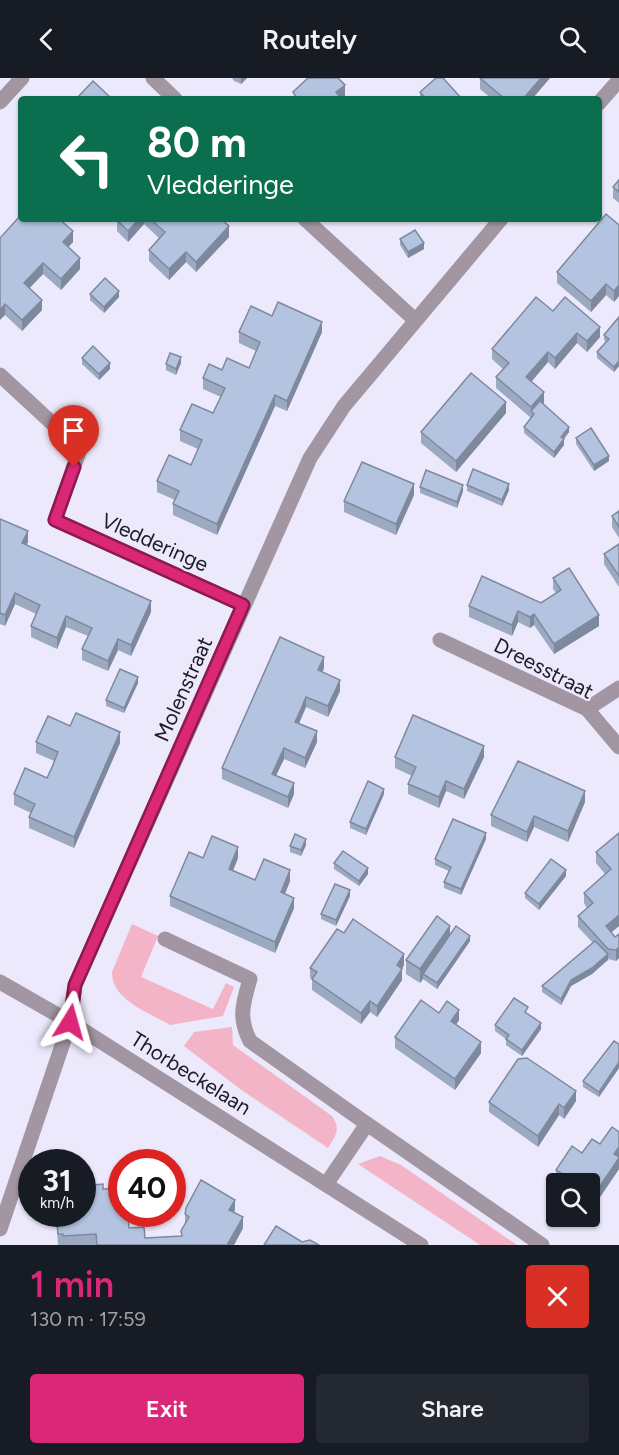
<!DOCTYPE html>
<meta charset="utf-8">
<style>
:root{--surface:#171b24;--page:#242831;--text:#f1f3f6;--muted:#9ea1a6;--accent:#db2777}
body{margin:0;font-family:Figtree,sans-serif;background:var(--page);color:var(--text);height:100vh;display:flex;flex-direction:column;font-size:22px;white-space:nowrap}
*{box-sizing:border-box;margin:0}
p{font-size:20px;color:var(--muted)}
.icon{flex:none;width:33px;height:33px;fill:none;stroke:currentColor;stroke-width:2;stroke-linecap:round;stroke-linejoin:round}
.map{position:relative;height:1167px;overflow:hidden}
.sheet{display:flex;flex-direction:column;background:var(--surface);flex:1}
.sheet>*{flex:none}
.banner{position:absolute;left:18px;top:18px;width:584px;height:126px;border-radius:6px;box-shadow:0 2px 4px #0004;background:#0b6e4f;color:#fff;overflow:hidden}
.buttons{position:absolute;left:546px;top:1095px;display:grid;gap:12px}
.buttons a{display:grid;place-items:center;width:54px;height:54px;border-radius:6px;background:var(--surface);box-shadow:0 2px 4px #0004;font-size:30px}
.speed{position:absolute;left:18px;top:1071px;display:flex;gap:12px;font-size:30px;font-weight:700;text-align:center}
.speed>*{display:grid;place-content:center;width:78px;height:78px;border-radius:50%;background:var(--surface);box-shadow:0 2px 4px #0004;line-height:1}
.speed small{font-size:15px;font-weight:400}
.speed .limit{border:9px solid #d22;background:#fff;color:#111}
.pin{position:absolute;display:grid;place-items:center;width:51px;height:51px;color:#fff;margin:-62px -26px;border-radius:50% 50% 50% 0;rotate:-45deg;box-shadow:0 0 6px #0007}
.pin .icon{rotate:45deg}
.me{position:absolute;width:66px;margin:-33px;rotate:8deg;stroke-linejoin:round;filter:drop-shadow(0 0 4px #0008)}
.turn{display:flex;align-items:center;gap:21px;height:126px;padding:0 30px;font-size:27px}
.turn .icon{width:78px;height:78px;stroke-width:2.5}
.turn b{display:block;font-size:42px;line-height:51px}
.round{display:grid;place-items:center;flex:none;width:63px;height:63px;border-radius:6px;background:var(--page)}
.summary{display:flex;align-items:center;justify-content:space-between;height:102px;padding:0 30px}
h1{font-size:36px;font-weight:600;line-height:45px;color:var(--accent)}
.cta{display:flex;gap:12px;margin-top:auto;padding:12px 30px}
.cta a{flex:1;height:69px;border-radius:6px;background:var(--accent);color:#fff;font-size:24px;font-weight:600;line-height:69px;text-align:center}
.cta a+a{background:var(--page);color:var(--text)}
header{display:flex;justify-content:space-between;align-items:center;height:78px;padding:0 30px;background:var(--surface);font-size:27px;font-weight:600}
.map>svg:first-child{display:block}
.green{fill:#f3b4c8}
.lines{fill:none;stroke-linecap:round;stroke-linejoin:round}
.minor{stroke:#a196a1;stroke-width:15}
.wall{fill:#9ba9c1}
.shaded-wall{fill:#7e899d}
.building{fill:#b4c4e0;stroke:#7e899d;stroke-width:1.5}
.route-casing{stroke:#8e194d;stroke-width:15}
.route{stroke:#db2777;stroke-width:10}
.labels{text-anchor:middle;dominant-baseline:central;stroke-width:4.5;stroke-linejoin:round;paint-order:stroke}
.street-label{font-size:21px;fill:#1d1b26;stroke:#ece9fc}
</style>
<header><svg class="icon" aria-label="back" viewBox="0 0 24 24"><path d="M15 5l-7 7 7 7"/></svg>Routely<svg class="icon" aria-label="search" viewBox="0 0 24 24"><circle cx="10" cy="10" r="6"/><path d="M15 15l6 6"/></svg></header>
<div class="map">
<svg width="619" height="1167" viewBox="0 0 619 1167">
<rect width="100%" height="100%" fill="#ece9fc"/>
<g class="green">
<path d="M132 846 158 858 141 899 213 931 226 905 234 909 223 938 170 947C150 935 111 922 112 894Z"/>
<path d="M232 949 233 967 332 1038C341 1051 336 1057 328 1070L240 1011 184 968 194 954Z"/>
<polygon points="380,1078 401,1087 517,1167 480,1167 358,1086"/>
</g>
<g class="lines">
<g class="minor">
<polyline points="153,0 175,21"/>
<polyline points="0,24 22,0"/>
<polyline points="598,26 619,2"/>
<polyline points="305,141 415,242"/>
<polyline points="0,297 80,371 55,442 243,527"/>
<polyline points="440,562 587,631 619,669"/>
<polyline points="587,631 619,610"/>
<path d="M165 861 250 901C243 925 238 940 250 963L367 1046"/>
<polyline points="0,904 70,944 421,1167"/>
<polyline points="327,1105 367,1046 542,1167"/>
<polyline points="0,1151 70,944 75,907 310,380 344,328 501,141"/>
</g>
</g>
<g class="wall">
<polygon points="232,0 247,0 241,6 234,3"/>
<polygon points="480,0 550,0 532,21 492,21 480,11"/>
<polygon points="445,2 462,21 420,21 420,14"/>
<polygon points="619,102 619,125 613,120 613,109"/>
<polygon points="118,141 221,141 229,159 196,194 186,184 169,202 149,183 149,172 159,160 144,146 128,164 117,153 117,142"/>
<polygon points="619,147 619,218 614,224 606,217 591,234 557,205 557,194"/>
<polygon points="0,160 73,164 68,169 80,191 61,212 43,196 29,210 42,232 22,253 5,237"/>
<polygon points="400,161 424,171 408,180 400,167"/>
<polygon points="90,216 119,219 104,235 90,222"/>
<polygon points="553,233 600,259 587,274 577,265 555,291 548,284 531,304 544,325 543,326 569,354 564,361 564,367 554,380 524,355 524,349 531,340 496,310 496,299 503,291 492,281 492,271"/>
<polygon points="272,238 322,254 287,333 275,328 217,457 173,437 173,426 175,422 157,414 157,403 191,387 198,371 180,363 180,352 213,335 221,319 203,311 203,300 222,292 249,290 256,273 239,265 239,254"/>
<polygon points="619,239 619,288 614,294 597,280 597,274 606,264 604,262 604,257"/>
<polygon points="82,280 110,291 99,302 82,286"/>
<polygon points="181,285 176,297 166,292 166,286"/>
<polygon points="506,335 456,394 421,365 421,354"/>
<polygon points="576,360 609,383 594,393 576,366"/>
<polygon points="467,407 509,412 502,428 467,413"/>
<polygon points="420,409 463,413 457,430 420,415"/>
<polygon points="414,417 396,457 344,434 344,423"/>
<polygon points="619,433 619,460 612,449 612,438"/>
<polygon points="0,441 28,464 26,467 151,534 131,578 118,572 108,593 82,582 82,571 88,558 66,549 57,571 31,559 31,548 36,536 15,526 5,548 0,546"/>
<polygon points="619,466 619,509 604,486 604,476"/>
<polygon points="553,500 599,548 554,576 534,547 530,550 518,544 512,558 469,539 469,528 541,525 556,515 553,511"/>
<polygon points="324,590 322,594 340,613 328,639 306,629 299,645 317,664 305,690 284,681 276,697 294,716 288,730 222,701 222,690"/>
<polygon points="138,605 124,635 106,628 106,622"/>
<polygon points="70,648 120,665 74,770 29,750 29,739 31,735 14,727 14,716 47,700 54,683 36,675 36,664"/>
<polygon points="395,679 484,679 464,721 446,713 439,730 408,716 408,706 412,698 395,690"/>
<polygon points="384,716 366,757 350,750 350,744"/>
<polygon points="585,724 568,764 534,749 527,764 491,748 491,737"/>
<polygon points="619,755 619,848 611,854 615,859 619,856 619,880 616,883 608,881 592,896 571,908 561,927 542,914 542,908 593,865 578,849 578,838 587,830 584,825 584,815 605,796 596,785 596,774"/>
<polygon points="486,761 461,817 444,810 444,804 449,793 435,787 435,781"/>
<polygon points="306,767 301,778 290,774 290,768"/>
<polygon points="203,780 238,780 233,793 255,802 290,803 285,816 294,830 275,875 170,828 170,818"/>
<polygon points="334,785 368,796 359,808 334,791"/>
<polygon points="566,798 539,832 525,820 525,815"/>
<polygon points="350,818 336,848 321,841 321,836"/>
<polygon points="450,856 470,863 437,911 423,901 420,905 406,896 406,882"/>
<polygon points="404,887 402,891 402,902 377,939 370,934 361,946 312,912 312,901 310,900 310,890"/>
<polygon points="439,935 459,942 456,947 481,975 455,1012 395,970 395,959"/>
<polygon points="528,936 541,951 522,978 506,967 506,961 495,953 495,947"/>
<polygon points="619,966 619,990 599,1019 583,1009 583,1003"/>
<polygon points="576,1023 564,1041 559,1037 538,1069 489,1034 489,1024"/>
<polygon points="619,1054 619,1091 596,1125 590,1121 590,1106 560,1106 556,1102 556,1092 582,1075 600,1066"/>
<polygon points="103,1111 129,1150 145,1160 181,1158 185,1147 185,1136 235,1132 234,1134 243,1150 234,1167 58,1167 56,1136 82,1136"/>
</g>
<g class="shaded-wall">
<polygon points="241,0 247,0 241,6"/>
<polygon points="541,0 550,0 532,21 523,21"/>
<polygon points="345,7 345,18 341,21 336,14"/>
<polygon points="139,141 144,141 144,146 128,164 128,153"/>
<polygon points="229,148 229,159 196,194 196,184"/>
<polygon points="73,153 73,164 63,175 63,164"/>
<polygon points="424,165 424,171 408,180 408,174"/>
<polygon points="186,174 186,184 169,202 169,191"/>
<polygon points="80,180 80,191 61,212 61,201"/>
<polygon points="43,185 43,196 24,216 24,205"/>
<polygon points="606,206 606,217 591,234 591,223"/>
<polygon points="619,207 619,218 614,224 614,213"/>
<polygon points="119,213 119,219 104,235 104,229"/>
<polygon points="42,222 42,232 22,253 22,242"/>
<polygon points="5,226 5,237 0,242 0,232"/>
<polygon points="322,244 322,254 287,333 287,323"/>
<polygon points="600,249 600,259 587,274 587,263"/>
<polygon points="577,255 577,265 555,291 555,280"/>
<polygon points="548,274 548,284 526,310 526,299"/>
<polygon points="181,279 181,285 176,297 176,291"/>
<polygon points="619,283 619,288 614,294 614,289"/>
<polygon points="110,285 110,291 99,302 99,296"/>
<polygon points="544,314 544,325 534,336 531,333 531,329"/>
<polygon points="275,317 275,328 217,457 217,446"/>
<polygon points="506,324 506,335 456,394 456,383"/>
<polygon points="569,349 569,354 561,364 561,359"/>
<polygon points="564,361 564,367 554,380 554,374"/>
<polygon points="609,378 609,383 594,393 594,387"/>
<polygon points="414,406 414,417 396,457 396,446"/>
<polygon points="509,406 509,412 502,428 502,422"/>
<polygon points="463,407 463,413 457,430 457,424"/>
<polygon points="28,453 28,464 22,476 22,465"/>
<polygon points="15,515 15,526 5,548 5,537"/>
<polygon points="151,523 151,534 131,578 131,567"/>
<polygon points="518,533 518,544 512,558 512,547"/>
<polygon points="534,536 534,547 530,550 530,539"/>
<polygon points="599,537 599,548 554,576 554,566"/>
<polygon points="66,538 66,549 57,571 57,560"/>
<polygon points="118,561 118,572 108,593 108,583"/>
<polygon points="324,579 324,590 318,603 318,592"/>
<polygon points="138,599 138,605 124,635 124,630"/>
<polygon points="340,602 340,613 328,639 328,628"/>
<polygon points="306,619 306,629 295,655 295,644"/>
<polygon points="317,653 317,664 305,690 305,680"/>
<polygon points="120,654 120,665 74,770 74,759"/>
<polygon points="484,668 484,679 464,721 464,711"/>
<polygon points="284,670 284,681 272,706 272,696"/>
<polygon points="446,703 446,713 439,730 439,719"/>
<polygon points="294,705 294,716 288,730 288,719"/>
<polygon points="384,711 384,716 366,757 366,751"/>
<polygon points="585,713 585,724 568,764 568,753"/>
<polygon points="534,738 534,749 527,764 527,754"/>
<polygon points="486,755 486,761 461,817 461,811"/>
<polygon points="306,761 306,767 301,778 301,772"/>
<polygon points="238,769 238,780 229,802 229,791"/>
<polygon points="368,790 368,796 359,808 359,803"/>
<polygon points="290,792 290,803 281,825 281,814"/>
<polygon points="566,792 566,798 539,832 539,826"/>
<polygon points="350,812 350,818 336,848 336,842"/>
<polygon points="294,820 294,830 275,875 275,864"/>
<polygon points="619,837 619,848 606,859 606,848"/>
<polygon points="450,848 450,862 423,896 423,901 420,905 420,891"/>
<polygon points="470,858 470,863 437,911 437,905"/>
<polygon points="619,869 619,880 616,883 616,872"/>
<polygon points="404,876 404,887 397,898 397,887"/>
<polygon points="608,876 608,882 592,896 571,908 561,927 561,921 571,902"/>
<polygon points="402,891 402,902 377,939 377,928"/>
<polygon points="370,923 370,934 361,946 361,935"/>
<polygon points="459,932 459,942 451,954 451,943"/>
<polygon points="541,945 541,951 522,978 522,972"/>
<polygon points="481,964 481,975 455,1012 455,1001"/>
<polygon points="619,984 619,990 599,1019 599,1014"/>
<polygon points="576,1013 576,1023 564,1041 564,1030"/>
<polygon points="559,1026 559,1037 538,1069 538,1058"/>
<polygon points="619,1069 619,1080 614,1076"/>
<polygon points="619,1080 619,1091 596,1125 596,1114"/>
<polygon points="569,1096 569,1106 567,1106 567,1099"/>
<polygon points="235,1122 235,1132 229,1143 229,1132"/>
<polygon points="243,1139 243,1150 234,1167 227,1167"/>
</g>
<g class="building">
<polygon points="308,0 338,0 345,7 336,14 341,20 340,21 294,21 296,19 293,14"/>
<polygon points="436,0 443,0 462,21 426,21 420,14"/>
<polygon points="480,0 541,0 523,21 505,21"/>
<polygon points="93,3 112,21 76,21"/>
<polygon points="619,102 619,114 613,109"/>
<polygon points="606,136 619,147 619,207 614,213 606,206 591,223 557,194"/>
<polygon points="21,137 21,141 59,141 73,153 63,164 80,180 61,201 43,185 24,205 42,222 22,242 5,226 0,232 0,160"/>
<polygon points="118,141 139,141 128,153 117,142"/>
<polygon points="150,141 221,141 229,148 196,184 186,174 169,191 149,172 165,154"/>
<polygon points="415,152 424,165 408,174 400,161"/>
<polygon points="105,200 119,213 104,229 90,216"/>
<polygon points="536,219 553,233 565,219 600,249 587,263 577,255 555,280 548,274 526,299 544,314 531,329 496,299 509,285 492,271"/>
<polygon points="278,224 322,244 287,323 275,317 217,446 173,426 179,413 157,403 169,377 191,387 202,362 180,352 192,326 213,335 225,310 203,300 209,286 222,292 227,280 249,290 260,264 239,254 251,228 272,238"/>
<polygon points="619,239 619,283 614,289 597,274 609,261 604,257"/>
<polygon points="93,268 110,285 99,296 82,280"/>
<polygon points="170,275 181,279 176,291 166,286"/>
<polygon points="471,295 506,324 456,383 421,354"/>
<polygon points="540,323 569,349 561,359 564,361 554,374 524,349 534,336 531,333"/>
<polygon points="591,350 609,378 594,387 576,360"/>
<polygon points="362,384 414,406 396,446 344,423"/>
<polygon points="473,391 509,406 502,422 467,407"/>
<polygon points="426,392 463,407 457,424 420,409"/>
<polygon points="619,433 619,449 612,438"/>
<polygon points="0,441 28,453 22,465 151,523 131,567 118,561 108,583 82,571 92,550 66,538 57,560 31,548 40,527 15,515 5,537 0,535"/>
<polygon points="619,466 619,498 604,476"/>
<polygon points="569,490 599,537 554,566 534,536 530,539 518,533 512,547 469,528 482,498 541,525 561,512 553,500"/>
<polygon points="280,559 324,579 318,592 340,602 328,628 306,619 301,631 295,644 317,653 305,680 284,670 272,696 294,705 288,719 222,690"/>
<polygon points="120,591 138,599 124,630 106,622"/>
<polygon points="76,635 120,654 74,759 29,739 35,726 14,716 25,690 47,700 53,687 58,674 36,664 48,638 70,648"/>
<polygon points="413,637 484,668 464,711 446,703 439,719 408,706 416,689 395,679"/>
<polygon points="518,683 585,713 568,753 534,738 527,754 491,737"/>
<polygon points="368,703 384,711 366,751 350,744"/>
<polygon points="453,741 486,755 461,811 444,804 451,789 435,781"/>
<polygon points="619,755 619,837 606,848 615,859 619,856 619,869 616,872 608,871 578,838 593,825 584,815 611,791 596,774"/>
<polygon points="295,756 306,761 301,772 290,768"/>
<polygon points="212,758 238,769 229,791 255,802 264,781 290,792 281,814 294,820 275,864 170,818 189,774 203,780"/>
<polygon points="343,773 368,790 359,803 334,785"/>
<polygon points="551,781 566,792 539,826 525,815"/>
<polygon points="335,806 350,812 336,842 321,836"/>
<polygon points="437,838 450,848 420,891 406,882"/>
<polygon points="353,841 404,876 397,887 402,891 377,928 370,923 361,935 312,901 317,894 310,890 337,851 344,855"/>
<polygon points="456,848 470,858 437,905 423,896"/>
<polygon points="595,863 608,876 592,890 571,902 561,921 542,908"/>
<polygon points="514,920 528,929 525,934 541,945 522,972 506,961 509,957 495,947"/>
<polygon points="421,922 439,935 447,923 459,932 451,943 481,964 455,1001 395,959"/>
<polygon points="614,963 619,966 619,984 599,1014 583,1003"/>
<polygon points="527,980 576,1013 564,1030 559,1026 538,1058 489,1024 518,981"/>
<polygon points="612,1049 619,1054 619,1069 614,1076 619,1079 619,1080 596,1114 590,1110 590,1106 583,1106 569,1096 567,1099 556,1092 572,1068 582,1075 592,1061 600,1066"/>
<polygon points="201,1102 235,1122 229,1132 243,1139 227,1167 97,1167 96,1156 63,1158 63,1156 58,1156 56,1136 82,1136 82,1108 103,1106 103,1111 122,1110 122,1136 128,1136 129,1150 144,1149 145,1160 182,1158 181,1153 189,1139 185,1136 186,1130"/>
<polygon points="276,1148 302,1164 310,1162 319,1167 264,1167"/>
</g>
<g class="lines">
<g class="route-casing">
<polyline id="route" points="70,944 75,907 243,527 55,442 74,389"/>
</g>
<use href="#route" class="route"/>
</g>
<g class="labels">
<g class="street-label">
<text transform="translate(155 464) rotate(24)">Vledderinge</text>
<text transform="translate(544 590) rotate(27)">Dreesstraat</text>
<text transform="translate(183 611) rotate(-66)">Molenstraat</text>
<text transform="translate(191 995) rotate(32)">Thorbeckelaan</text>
</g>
</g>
</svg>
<div class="buttons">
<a><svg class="icon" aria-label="search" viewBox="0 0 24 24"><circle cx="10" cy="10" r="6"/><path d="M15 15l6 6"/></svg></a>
</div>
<div class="speed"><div>31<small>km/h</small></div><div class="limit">40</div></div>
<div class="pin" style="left:74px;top:389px;background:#d93025"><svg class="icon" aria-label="arrive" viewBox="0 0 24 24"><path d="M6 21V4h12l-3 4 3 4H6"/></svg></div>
<svg class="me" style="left:70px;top:944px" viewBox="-20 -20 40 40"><path d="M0-17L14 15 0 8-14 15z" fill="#db2777" stroke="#fff" stroke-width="4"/></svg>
<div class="banner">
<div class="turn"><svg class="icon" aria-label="left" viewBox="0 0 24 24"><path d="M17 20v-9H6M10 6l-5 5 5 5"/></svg><div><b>80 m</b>Vledderinge</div></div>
</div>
</div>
<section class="sheet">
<div class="summary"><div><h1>1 min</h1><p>130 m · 17:59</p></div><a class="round" style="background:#d93025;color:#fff"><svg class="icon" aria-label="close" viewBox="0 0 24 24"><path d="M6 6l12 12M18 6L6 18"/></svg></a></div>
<div class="cta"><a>Exit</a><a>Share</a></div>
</section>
